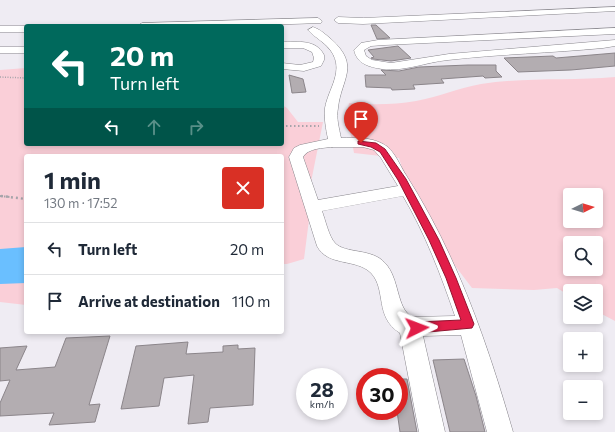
<!DOCTYPE html>
<meta charset="utf-8">
<style>
:root{--surface:#fff;--page:#f2f2f3;--text:#1f2937;--muted:#747a83;--line:#e0e1e3}
body{margin:0;font-family:Commissioner,sans-serif;background:var(--page);color:var(--text);height:100vh;display:flex;flex-direction:column;font-size:15px;white-space:nowrap}
*{box-sizing:border-box;margin:0}
p{font-size:13px;color:var(--muted)}
.icon{flex:none;width:22px;height:22px;fill:none;stroke:currentColor;stroke-width:2;stroke-linecap:round;stroke-linejoin:round}
.map{position:relative;flex:1;overflow:hidden}
.details{position:absolute;left:24px;top:154px;width:260px;height:180px;display:flex;flex-direction:column;background:var(--surface);border-radius:4px;box-shadow:0 2px 6px #0003}
.details>*{flex:none}
.guide{position:absolute;left:24px;top:24px;width:260px;height:122px;border-radius:4px;box-shadow:0 2px 6px #0003;background:#00695c;color:#fff;overflow:hidden}
.needle{width:26px;rotate:85deg}
.controls{position:absolute;left:563px;top:188px;display:grid;gap:8px}
.controls a{display:grid;place-items:center;width:40px;height:40px;border-radius:4px;background:var(--surface);box-shadow:0 2px 6px #0003;font-size:20px}
.speed{position:absolute;left:296px;top:368px;display:flex;gap:8px;font-size:20px;font-weight:700;text-align:center}
.speed>*{display:grid;place-content:center;width:52px;height:52px;border-radius:50%;background:var(--surface);box-shadow:0 2px 6px #0003;line-height:1}
.speed small{font-size:10px;font-weight:400}
.speed .limit{border:6px solid #d22;background:#fff;color:#111}
.pin{position:absolute;display:grid;place-items:center;width:34px;height:34px;color:#fff;margin:-41px -17px;border-radius:50% 50% 50% 0;rotate:-45deg;box-shadow:0 0 4px #0007}
.pin .icon{rotate:45deg}
.me{position:absolute;width:44px;margin:-22px;rotate:87deg;stroke-linejoin:round;filter:drop-shadow(0 0 3px #0008)}
.turn{display:flex;align-items:center;gap:14px;height:84px;padding:0 20px;font-size:18px}
.turn .icon{width:52px;height:52px;stroke-width:2.5}
.turn b{display:block;font-size:28px;line-height:34px}
.lanes{display:flex;align-items:center;height:38px;padding:0 20px;background:#0003;justify-content:center;gap:20px;direction:ltr}
.lanes .off{opacity:.35}
.round{display:grid;place-items:center;flex:none;width:42px;height:42px;border-radius:4px;background:var(--page)}
.headline{display:flex;align-items:center;justify-content:space-between;height:68px;padding:0 20px}
h1{font-size:24px;font-weight:700;line-height:30px}
ul{padding:0;list-style:none}
li{display:flex;align-items:center;gap:12px;height:52px;padding:0 20px;border-top:1px solid var(--line)}
li div{flex:1}
li b{display:block;font-size:15px}
li em{font-style:normal}
.map>svg:first-child{display:block}
.green{fill:#facfd8;fill-rule:evenodd}
.water{fill:#6abfff}
.building{fill:#b3adb1;stroke:#8b858a}
.lines{fill:none;stroke-linecap:round;stroke-linejoin:round}
.minor-casing{stroke:#88868c;stroke-width:1}
.path-far2{stroke:#a6a4aa;stroke-width:1.5;stroke-dasharray:1 1.5;stroke-linecap:butt}
.path-far1{stroke:#a6a4aa;stroke-width:2;stroke-dasharray:1.5 2.5;stroke-linecap:butt}
.path{stroke:#a6a4aa;stroke-width:2.5;stroke-dasharray:2 3;stroke-linecap:butt}
.minor{fill:#fff;fill-rule:evenodd}
.route{fill:#e11d48;stroke:#92132f}
</style>
<div class="map">
<svg width="615" height="432" viewBox="0 0 615 432">
<rect width="100%" height="100%" fill="#efecf3"/>
<g class="green">
<polygon points="26,68 26,144 282,144 282,105 287,108 298,122 323,122 311,182 310,212 304,259 287,264 282,264 282,156 26,156 26,305 0,302 0,70"/>
<path d="M615 77V321L596 311V291H570V296L557 288 534 290 472 288 434 238 410 194 399 158 354 153 347 115 349 103C371 105 394 105 416 101 438 97 459 88 481 84 525 77 571 81 615 77ZM570 195H596V221H570ZM570 243H596V269H570Z"/>
</g>
<polygon class="water" points="26,247 26,283 0,284 0,249"/>
<g class="building">
<polygon points="371,25 376,25 390,38 377,39"/>
<polygon points="398,46 411,58 391,61 373,59 371,58 374,57 368,50"/>
<polygon points="615,53 615,66 571,70 518,72 504,58 553,56 556,58"/>
<polygon points="468,65 496,65 496,71 502,77 485,78 483,76 441,79 444,83 413,85 415,89 392,90 391,88 366,87 365,75 386,75 381,70 399,71 419,67"/>
<polygon points="289,75 303,79 306,92 292,93"/>
<polygon points="110,336 89,405 100,404 95,422 49,425 54,413 0,416 0,403 10,380 0,381 0,348 27,346 16,370 55,367 66,338"/>
<polygon points="188,342 186,354 223,352 223,346 238,345 238,349 255,348 253,405 210,408 208,422 188,424 194,375 164,378 159,406 121,409 136,346"/>
<polygon points="464,359 476,396 485,432 450,432 433,360"/>
<polygon points="399,379 407,379 417,432 400,432 397,411 399,411"/>
</g>
<g class="lines">
<g class="minor-casing">
<g id="minor">
<polygon points="615,7 615,11 363,24 338,23 334,20 338,17 363,18"/>
<polygon points="318,18 322,21 321,23 236,26 137,26 142,23"/>
<rect x="0" y="26" width="26" height="6"/>
<path d="M313 27C320 29 326 35 331 39 361 66 341 79 338 108 336 118 339 128 341 138 355 138 371 137 383 144 394 149 400 166 406 175 457 255 487 342 513 432H487L461 335 423 336 445 432H419L400 333C374 317 387 290 371 273 356 258 328 267 317 246L289 157 294 148 300 145 328 139C326 129 324 119 325 108 328 89 345 71 331 51 325 42 315 38 308 30ZM332 147H363L374 150 381 158 398 186 318 200 303 157C308 148 324 148 332 147ZM403 196C425 233 441 275 455 316L412 317C396 308 400 279 385 263 372 248 345 254 335 243 329 237 325 219 322 211Z"/>
<path d="M615 28V34L385 45 371 46 364 50 366 56 372 60 391 63 449 54 615 40V46L603 48C551 53 500 54 448 60 426 62 404 72 382 69 369 67 357 64 354 50L361 43 378 40Z"/>
<path d="M282 42C298 42 316 39 324 55V60L321 66 304 71 282 69V63L300 65 313 62 314 58 312 52 303 48H282Z"/>
<rect x="0" y="47" width="26" height="6"/>
</g>
</g>
<polyline class="path-far2" points="0,77 26,78"/>
<g class="path-far1">
<polyline points="282,126 319,126"/>
<polyline points="0,196 10,197"/>
</g>
<polyline class="path" points="1,196 26,199"/>
<use href="#minor" class="minor"/>
</g>
<polygon class="route" points="358,141 376,143 385,149 406,179 439,240 456,278 474,324 472,328 417,333 413,331 411,328 413,324 417,322 461,320 446,278 429,240 398,180 380,152 371,147 358,144"/>
</svg>
<div class="controls">
<a><svg class="needle" viewBox="-14 -14 28 28"><path d="M0-13l5 13h-10z" fill="#e53935"/><path d="M0 13l5-13h-10z" fill="#747a83"/></svg></a>
<a><svg class="icon" aria-label="search" viewBox="0 0 24 24"><circle cx="10" cy="10" r="6"/><path d="M15 15l6 6"/></svg></a>
<a><svg class="icon" aria-label="layers" viewBox="0 0 24 24"><path d="M12 4l9 5-9 5-9-5zM3 14l9 5 9-5"/></svg></a>
<a>+</a>
<a>−</a>
</div>
<div class="speed"><div>28<small>km/h</small></div><div class="limit">30</div></div>
<div class="pin" style="left:361px;top:143px;background:#d93025"><svg class="icon" aria-label="arrive" viewBox="0 0 24 24"><path d="M6 21V4h12l-3 4 3 4H6"/></svg></div>
<svg class="me" style="left:417px;top:328px" viewBox="-20 -20 40 40"><path d="M0-17L14 15 0 8-14 15z" fill="#e11d48" stroke="#fff" stroke-width="4"/></svg>
<div class="guide">
<div class="turn"><svg class="icon" aria-label="left" viewBox="0 0 24 24"><path d="M17 20v-9H6M10 6l-5 5 5 5"/></svg><div><b>20 m</b>Turn left</div></div>
<div class="lanes"><svg class="icon" aria-label="left" viewBox="0 0 24 24"><path d="M17 20v-9H6M10 6l-5 5 5 5"/></svg><svg class="icon off" aria-label="ahead" viewBox="0 0 24 24"><path d="M12 20V5M6 11l6-6 6 6"/></svg><svg class="icon off" aria-label="right" viewBox="0 0 24 24"><path d="M7 20v-9h11M14 6l5 5-5 5"/></svg></div>
</div>
<section class="details">
<div class="headline"><div><h1>1 min</h1><p>130 m · 17:52</p></div><a class="round" style="background:#d93025;color:#fff"><svg class="icon" aria-label="close" viewBox="0 0 24 24"><path d="M6 6l12 12M18 6L6 18"/></svg></a></div>
<ul>
<li><svg class="icon" aria-label="left" viewBox="0 0 24 24"><path d="M17 20v-9H6M10 6l-5 5 5 5"/></svg><div><b>Turn left</b></div><em>20 m</em></li>
<li><svg class="icon" aria-label="arrive" viewBox="0 0 24 24"><path d="M6 21V4h12l-3 4 3 4H6"/></svg><div><b>Arrive at destination</b></div><em>110 m</em></li>
</ul>
</section>
</div>
